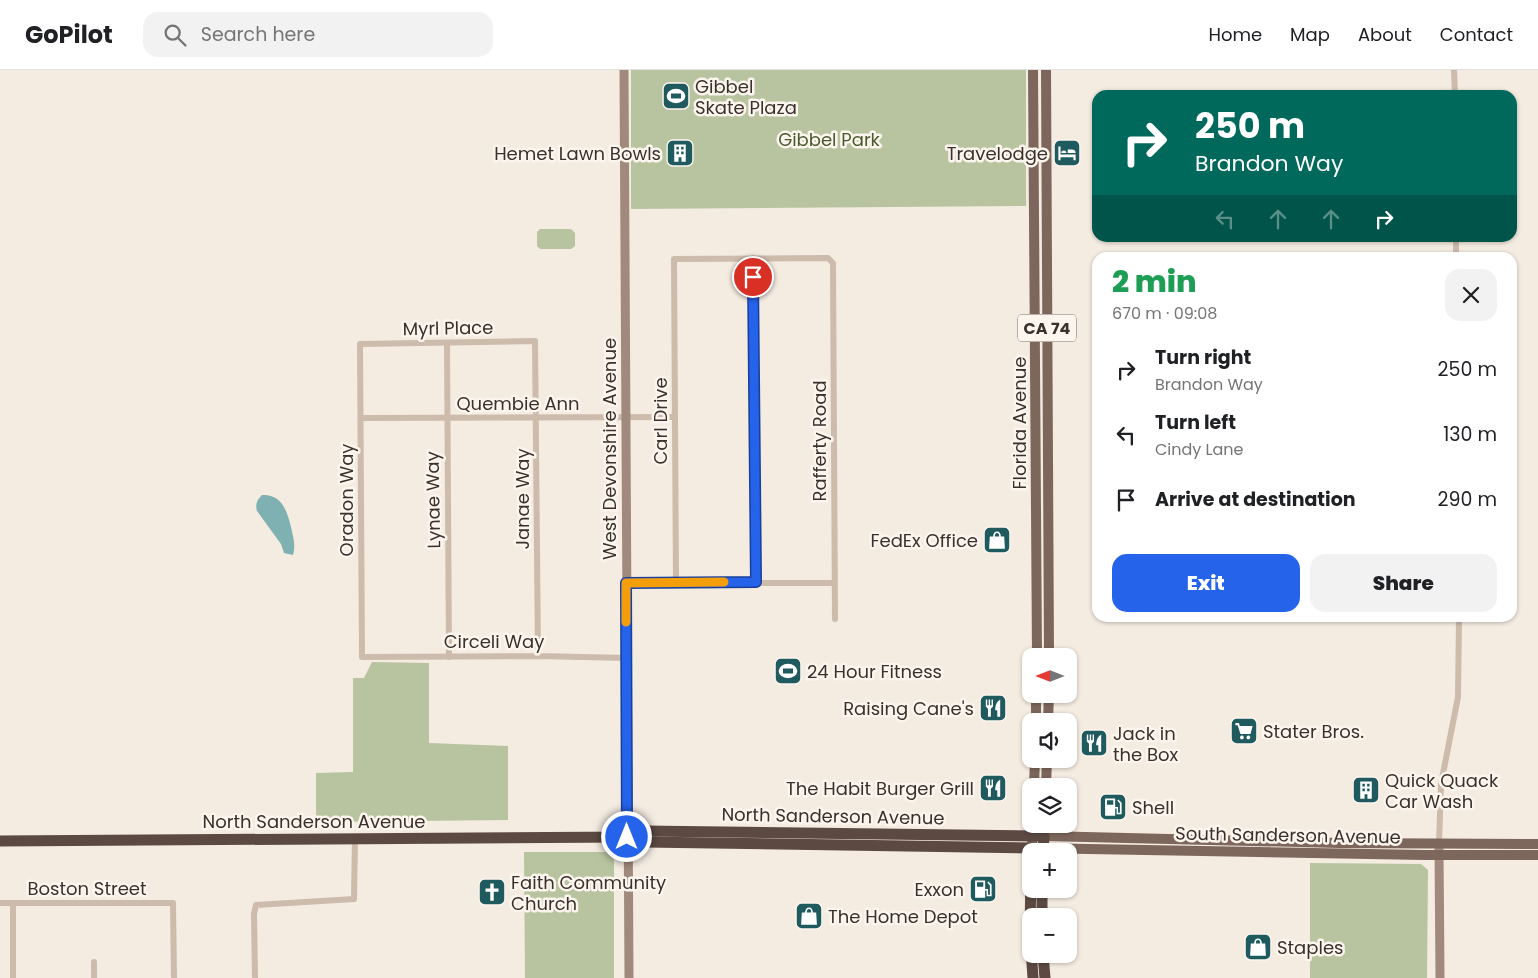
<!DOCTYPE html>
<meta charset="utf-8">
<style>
:root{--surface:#fff;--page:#f2f2f2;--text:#202124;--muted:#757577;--line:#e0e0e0;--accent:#2563eb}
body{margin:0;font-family:Poppins,sans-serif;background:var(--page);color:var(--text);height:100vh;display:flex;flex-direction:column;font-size:19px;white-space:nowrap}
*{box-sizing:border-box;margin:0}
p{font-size:16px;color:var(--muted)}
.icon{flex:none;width:28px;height:28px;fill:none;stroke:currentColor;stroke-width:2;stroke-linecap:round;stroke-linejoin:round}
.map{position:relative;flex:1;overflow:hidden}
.sheet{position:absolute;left:1092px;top:182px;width:425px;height:370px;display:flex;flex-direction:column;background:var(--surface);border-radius:15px;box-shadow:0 1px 4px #0004}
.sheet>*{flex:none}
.guide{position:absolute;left:1092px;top:20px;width:425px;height:152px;border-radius:15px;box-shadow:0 1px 4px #0004;background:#00695c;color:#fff;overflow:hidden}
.needle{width:32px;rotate:270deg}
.buttons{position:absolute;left:1022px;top:578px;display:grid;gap:10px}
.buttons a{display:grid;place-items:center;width:55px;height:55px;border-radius:10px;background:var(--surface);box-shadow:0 1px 4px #0004;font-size:25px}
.pin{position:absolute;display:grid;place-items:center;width:42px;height:42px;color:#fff;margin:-21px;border:2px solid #fff;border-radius:50%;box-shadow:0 1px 5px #0007}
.me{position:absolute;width:55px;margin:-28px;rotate:0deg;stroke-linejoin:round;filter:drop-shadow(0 0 4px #0008)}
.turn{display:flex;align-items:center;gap:18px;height:105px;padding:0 20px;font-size:22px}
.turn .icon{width:65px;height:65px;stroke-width:2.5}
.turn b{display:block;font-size:35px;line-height:42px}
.lanes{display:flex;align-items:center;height:48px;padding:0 20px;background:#0003;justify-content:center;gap:25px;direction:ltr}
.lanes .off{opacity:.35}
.round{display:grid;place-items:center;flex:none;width:52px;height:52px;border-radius:15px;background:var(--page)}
.summary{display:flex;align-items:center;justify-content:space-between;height:85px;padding:0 20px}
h1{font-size:30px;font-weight:800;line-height:38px;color:#1e9e55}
.button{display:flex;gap:10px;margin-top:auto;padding:10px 20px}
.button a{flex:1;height:58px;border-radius:15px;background:var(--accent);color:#fff;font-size:20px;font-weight:800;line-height:58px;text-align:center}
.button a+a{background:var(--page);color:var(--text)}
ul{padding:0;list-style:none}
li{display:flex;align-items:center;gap:15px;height:65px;padding:0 20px}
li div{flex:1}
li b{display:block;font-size:19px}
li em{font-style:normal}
header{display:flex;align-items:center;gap:30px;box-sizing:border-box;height:70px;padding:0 25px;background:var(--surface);border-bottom:1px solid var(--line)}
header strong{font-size:24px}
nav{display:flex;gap:28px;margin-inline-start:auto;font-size:18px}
.search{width:350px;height:45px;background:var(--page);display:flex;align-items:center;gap:12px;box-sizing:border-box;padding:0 18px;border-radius:15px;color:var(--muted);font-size:19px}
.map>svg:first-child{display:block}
.green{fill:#b8c4a0}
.water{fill:#7fb0b2}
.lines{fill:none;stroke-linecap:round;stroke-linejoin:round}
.street{stroke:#cdbbac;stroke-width:6}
.secondary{stroke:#a18a7d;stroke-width:9}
.primary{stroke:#7d675c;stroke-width:10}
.highway{stroke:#5c4a42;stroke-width:11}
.route-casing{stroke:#184099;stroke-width:12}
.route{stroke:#2563eb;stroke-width:9}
.slow{stroke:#f59e0b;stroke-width:9}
.labels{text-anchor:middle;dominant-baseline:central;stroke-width:5;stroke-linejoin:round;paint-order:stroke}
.shield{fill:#fbf5ee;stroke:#756b66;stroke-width:1}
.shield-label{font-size:16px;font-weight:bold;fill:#3b302b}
.poi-label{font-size:18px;fill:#3b302b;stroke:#fbf5ee;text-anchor:start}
.park-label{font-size:18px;fill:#4a5a2e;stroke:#fbf5ee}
.street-label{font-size:18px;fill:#3b302b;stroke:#fbf5ee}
</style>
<header>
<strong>GoPilot</strong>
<div class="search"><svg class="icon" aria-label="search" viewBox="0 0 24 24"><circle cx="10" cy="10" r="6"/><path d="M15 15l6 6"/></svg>Search here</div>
<nav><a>Home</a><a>Map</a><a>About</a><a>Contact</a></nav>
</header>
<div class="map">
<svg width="1538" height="908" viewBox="0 0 1538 908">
<rect width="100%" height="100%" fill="#f4ebe1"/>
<g class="green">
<polygon points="631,0 1026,0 1026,136 631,139"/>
<polygon points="540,159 571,159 575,163 575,176 571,179 540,179 537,176 537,162"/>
<polygon points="372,592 429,593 429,673 508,676 508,750 316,752 316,703 353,702 353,608 364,608"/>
<polygon points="524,782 607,782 614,789 614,908 525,908"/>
<polygon points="1310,793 1421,794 1428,800 1427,908 1310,908"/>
</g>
<path class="water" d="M262 425C282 424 287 441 291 457 293 467 296 474 293 485L284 483 281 474 257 441C255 434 257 430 262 425Z"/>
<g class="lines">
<g class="street">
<polyline points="1454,0 1455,25"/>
<polyline points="1456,168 1456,188"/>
<polyline points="753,188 756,512"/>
<polyline points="447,273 449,587"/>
<polyline points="361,348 675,347"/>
<polyline points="676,512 674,189 828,188 833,193 835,549"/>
<polyline points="626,513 834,513"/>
<polyline points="538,586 535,271 360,274 362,587 538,586 627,588"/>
<polyline points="1439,774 1441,714 1458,627 1459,548"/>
<polyline points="0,833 173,833 174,908"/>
<polyline points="13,833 13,908"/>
<polyline points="94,908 94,892"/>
<polyline points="255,908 254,844 256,835 354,829 355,768"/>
</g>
<g class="secondary">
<polyline points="624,0 629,908"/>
<polyline points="1439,778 1440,908"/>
</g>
<g class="primary">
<polyline points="1033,0 1037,586"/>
<polyline points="1046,0 1049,586"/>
<polyline points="1036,651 1036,624"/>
<polyline points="1048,651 1049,624"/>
<polyline points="1034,716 1035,689"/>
<polyline points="1046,716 1047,689"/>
<polyline points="1033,754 1032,778 1425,785 1538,785"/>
<polyline points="1045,754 1044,766 1339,773 1538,774"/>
</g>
<g class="highway">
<polyline points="627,767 644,772 1032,778 1032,781"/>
<polyline points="0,771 627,767 644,761 1044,766 1043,781"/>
<polyline points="1031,799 1030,864 1033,908"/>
<polyline points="1042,819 1042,846"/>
<polyline points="1043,884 1045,908"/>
</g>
</g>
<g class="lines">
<g class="route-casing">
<polyline id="route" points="627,767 626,513 756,512 753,207"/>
</g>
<use href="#route" class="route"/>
<polyline class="slow" points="626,552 626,513 724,512"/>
</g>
<defs>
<g id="stadium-square" transform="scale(1.4375)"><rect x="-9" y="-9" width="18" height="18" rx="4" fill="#1f5a5e" stroke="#fbf5ee"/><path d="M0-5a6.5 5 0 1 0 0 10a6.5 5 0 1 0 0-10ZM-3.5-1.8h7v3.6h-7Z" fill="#fff"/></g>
<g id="building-square" transform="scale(1.4375)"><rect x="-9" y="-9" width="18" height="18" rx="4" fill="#1f5a5e" stroke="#fbf5ee"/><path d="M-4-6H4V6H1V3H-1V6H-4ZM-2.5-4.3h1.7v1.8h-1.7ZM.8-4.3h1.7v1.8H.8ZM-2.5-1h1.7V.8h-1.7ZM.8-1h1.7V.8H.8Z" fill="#fff"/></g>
<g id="hotel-square" transform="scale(1.4375)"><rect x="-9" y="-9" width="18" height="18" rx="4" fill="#1f5a5e" stroke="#fbf5ee"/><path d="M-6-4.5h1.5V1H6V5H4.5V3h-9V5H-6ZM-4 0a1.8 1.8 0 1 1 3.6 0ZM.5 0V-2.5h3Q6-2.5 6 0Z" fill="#fff"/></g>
<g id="shop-square" transform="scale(1.4375)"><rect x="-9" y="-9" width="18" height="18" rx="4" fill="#1f5a5e" stroke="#fbf5ee"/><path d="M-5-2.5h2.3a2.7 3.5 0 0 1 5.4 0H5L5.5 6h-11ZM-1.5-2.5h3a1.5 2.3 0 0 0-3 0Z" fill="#fff"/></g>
<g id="restaurant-square" transform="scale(1.4375)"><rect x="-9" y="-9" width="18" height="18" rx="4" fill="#1f5a5e" stroke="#fbf5ee"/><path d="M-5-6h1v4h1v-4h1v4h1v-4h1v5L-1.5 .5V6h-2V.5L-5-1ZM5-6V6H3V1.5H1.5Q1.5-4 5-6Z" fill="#fff"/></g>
<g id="supermarket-square" transform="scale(1.4375)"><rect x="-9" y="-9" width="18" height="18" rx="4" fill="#1f5a5e" stroke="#fbf5ee"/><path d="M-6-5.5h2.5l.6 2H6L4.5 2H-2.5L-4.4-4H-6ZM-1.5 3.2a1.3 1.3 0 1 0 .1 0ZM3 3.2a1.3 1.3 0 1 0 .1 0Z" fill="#fff"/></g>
<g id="fuel-square" transform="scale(1.4375)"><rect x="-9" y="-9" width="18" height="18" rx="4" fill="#1f5a5e" stroke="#fbf5ee"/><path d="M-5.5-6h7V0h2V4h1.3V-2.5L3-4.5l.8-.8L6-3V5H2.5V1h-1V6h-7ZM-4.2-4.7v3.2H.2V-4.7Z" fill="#fff"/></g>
<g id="church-square" transform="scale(1.4375)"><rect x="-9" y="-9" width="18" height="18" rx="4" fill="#1f5a5e" stroke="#fbf5ee"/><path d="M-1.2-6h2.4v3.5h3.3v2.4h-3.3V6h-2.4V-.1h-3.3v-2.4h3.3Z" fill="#fff"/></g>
</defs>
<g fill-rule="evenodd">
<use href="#stadium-square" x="676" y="26"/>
<use href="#building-square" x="680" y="83"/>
<use href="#hotel-square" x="1067" y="83"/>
<use href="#shop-square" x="997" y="470"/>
<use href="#stadium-square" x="788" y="601"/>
<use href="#restaurant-square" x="993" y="638"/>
<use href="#supermarket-square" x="1244" y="661"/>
<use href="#restaurant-square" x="1094" y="673"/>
<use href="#restaurant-square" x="993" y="718"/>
<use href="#building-square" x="1366" y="720"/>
<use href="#fuel-square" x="1113" y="737"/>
<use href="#fuel-square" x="983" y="819"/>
<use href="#church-square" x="492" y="822"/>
<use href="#shop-square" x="809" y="846"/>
<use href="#shop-square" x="1258" y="877"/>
</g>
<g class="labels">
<rect class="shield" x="1018" y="244.5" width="58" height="27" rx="4"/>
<g class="shield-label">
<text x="1047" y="258">CA 74</text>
</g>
<g class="poi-label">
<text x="695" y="16">Gibbel<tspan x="695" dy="21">Skate Plaza</tspan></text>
<text x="661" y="83" text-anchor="end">Hemet Lawn Bowls</text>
<text x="1048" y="83" text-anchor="end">Travelodge</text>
<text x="978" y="470" text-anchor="end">FedEx Office</text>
<text x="807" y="601">24 Hour Fitness</text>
<text x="974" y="638" text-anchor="end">Raising Cane's</text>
<text x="1263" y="661">Stater Bros.</text>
<text x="1113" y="663">Jack in<tspan x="1113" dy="21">the Box</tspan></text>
<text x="1385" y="710">Quick Quack<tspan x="1385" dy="21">Car Wash</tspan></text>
<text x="974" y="718" text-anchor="end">The Habit Burger Grill</text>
<text x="1132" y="737">Shell</text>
<text x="511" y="812">Faith Community<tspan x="511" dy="21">Church</tspan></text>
<text x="964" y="819" text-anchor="end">Exxon</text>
<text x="828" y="846">The Home Depot</text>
<text x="1277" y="877">Staples</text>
</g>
<g class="park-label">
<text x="829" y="69">Gibbel Park</text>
</g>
<g class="street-label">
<text transform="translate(448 258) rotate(-1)">Myrl Place</text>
<text x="518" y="333">Quembie Ann</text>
<text transform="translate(660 351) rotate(-90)">Carl Drive</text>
<text transform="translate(1019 353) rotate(-90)">Florida Avenue</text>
<text transform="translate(819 371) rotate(-90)">Rafferty Road</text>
<text transform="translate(609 379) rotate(-90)">West Devonshire Avenue</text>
<text transform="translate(522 429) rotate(-90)">Janae Way</text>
<text transform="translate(346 430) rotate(-90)">Oradon Way</text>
<text transform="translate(433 430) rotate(-91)">Lynae Way</text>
<text x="494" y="571">Circeli Way</text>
<text transform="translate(833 746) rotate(1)">North Sanderson Avenue</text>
<text x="314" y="751">North Sanderson Avenue</text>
<text transform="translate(1288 765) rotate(1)">South Sanderson Avenue</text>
<text x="87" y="818">Boston Street</text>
</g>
</g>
</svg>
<div class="buttons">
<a><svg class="needle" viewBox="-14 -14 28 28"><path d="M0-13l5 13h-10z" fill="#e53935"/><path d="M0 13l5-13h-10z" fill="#757577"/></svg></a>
<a><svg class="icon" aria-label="sound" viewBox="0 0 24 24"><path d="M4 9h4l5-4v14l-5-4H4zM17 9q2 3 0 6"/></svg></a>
<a><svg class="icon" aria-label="layers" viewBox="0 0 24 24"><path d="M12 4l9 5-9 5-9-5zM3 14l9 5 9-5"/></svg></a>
<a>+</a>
<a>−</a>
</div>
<div class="pin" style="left:753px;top:207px;background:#d93025"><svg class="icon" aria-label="arrive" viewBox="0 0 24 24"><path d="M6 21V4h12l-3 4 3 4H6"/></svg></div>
<svg class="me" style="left:627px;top:767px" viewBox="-20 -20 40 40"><circle r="17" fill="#2563eb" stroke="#fff" stroke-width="3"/><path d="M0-11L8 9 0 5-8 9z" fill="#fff"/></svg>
<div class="guide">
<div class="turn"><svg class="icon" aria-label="right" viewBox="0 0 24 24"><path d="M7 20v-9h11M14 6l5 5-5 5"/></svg><div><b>250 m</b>Brandon Way</div></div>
<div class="lanes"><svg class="icon off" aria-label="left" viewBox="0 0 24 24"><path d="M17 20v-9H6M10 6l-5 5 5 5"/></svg><svg class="icon off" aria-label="ahead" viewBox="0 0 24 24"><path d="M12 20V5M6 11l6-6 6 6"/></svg><svg class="icon off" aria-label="ahead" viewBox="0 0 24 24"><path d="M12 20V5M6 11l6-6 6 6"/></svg><svg class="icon" aria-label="right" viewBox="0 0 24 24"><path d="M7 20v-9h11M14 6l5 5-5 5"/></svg></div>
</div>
<section class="sheet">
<div class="summary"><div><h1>2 min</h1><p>670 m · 09:08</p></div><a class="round"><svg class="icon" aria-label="close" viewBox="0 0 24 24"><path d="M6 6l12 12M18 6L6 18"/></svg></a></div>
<ul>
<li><svg class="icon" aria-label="right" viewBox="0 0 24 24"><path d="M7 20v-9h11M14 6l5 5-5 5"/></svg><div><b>Turn right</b><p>Brandon Way</p></div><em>250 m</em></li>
<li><svg class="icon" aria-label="left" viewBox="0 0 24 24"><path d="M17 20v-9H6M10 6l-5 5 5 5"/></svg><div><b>Turn left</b><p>Cindy Lane</p></div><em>130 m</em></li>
<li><svg class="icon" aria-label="arrive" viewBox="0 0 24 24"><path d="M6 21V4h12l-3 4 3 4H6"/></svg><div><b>Arrive at destination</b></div><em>290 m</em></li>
</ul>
<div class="button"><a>Exit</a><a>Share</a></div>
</section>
</div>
